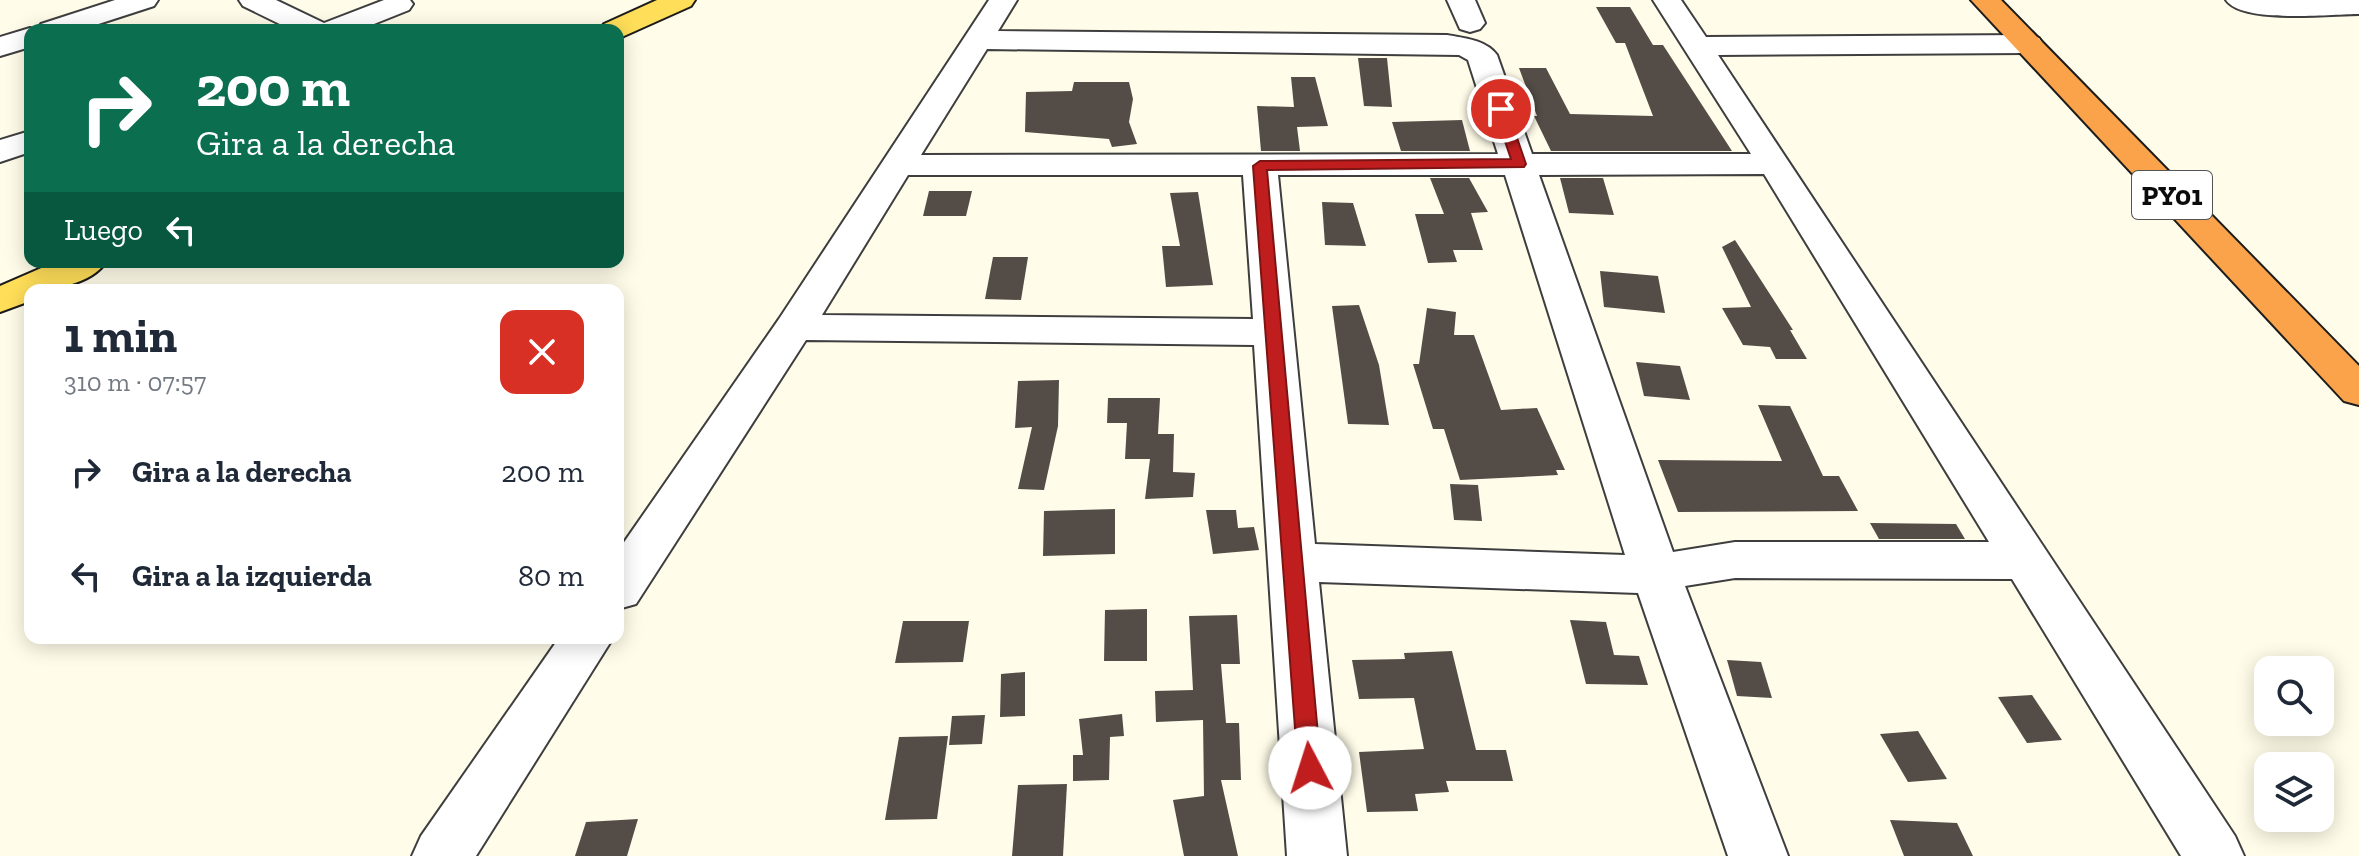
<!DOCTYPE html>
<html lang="es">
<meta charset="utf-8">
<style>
:root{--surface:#fff;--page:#f6f6f7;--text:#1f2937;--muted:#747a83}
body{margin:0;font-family:"Zilla Slab",serif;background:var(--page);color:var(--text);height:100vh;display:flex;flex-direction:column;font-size:30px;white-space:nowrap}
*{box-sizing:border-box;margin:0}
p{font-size:26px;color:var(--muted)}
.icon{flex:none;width:44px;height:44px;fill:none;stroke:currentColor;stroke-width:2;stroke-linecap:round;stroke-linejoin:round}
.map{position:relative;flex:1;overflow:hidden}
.side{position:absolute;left:24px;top:284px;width:600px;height:360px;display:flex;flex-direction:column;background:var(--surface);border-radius:16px;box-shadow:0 4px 20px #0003}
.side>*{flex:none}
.banner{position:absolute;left:24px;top:24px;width:600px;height:244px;border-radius:16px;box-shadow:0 4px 20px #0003;background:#0b6e4f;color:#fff;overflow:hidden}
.fabs{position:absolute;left:2254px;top:656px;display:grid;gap:16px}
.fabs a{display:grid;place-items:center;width:80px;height:80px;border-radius:16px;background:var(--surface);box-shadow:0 4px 20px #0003;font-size:40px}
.pin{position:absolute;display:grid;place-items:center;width:68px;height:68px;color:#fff;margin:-34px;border:4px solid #fff;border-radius:50%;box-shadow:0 2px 8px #0007}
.me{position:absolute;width:88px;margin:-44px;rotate:355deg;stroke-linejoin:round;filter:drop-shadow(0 0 6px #0008)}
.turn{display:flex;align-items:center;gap:28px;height:168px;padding:0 40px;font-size:36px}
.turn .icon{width:104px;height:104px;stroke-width:2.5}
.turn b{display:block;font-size:56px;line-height:68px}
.then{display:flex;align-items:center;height:76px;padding:0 40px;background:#0003;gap:16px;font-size:30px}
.round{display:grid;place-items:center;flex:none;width:84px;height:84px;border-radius:16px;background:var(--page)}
.overview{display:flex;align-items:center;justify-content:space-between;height:136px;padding:0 40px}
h1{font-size:48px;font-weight:800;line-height:60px}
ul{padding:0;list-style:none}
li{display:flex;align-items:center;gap:24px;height:104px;padding:0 40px}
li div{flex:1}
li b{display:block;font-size:30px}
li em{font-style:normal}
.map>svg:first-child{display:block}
.building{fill:#544d47}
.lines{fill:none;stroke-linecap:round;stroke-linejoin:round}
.minor-casing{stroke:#3e3e3e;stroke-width:4}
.major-casing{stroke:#1c1c1c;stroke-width:4}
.highway-casing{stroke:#1c1c1c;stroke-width:4}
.minor{fill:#fff;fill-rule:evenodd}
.major{fill:#ffde59;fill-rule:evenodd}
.highway{fill:#fba34b;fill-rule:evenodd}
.route{fill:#c01e1e;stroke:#7d1414;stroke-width:2}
.labels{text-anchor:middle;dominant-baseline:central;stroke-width:8;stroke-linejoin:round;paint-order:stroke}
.shield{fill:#fff;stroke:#545454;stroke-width:2}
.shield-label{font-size:28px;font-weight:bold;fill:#0b0b0b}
</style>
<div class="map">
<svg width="2359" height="856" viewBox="0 0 2359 856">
<rect width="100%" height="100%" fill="#fffce9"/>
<g class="building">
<polygon points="1596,7 1630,7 1653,45 1663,45 1732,151 1551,151 1534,116 1537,116 1519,68 1546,68 1570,114 1653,116 1625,43 1616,43"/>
<polygon points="1358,58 1387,58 1392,107 1364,106"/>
<polygon points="1291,77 1315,77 1328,126 1297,127 1300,151 1261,151 1257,106 1294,107"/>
<polygon points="1074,82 1129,82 1133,99 1129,122 1137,144 1112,147 1109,139 1025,132 1026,92 1072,91"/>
<polygon points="1462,120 1470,151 1401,151 1392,122"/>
<polygon points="1430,178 1469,178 1488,212 1471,213 1483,250 1453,250 1457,262 1428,263 1415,214 1444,214"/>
<polygon points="1560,178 1603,178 1614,215 1569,213"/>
<polygon points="929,191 972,191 966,216 923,216"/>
<polygon points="1198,192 1213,285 1166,287 1162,246 1180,246 1170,193"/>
<polygon points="1322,202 1353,203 1366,246 1325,245"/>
<polygon points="1735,240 1793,330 1790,330 1807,359 1776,359 1770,347 1743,345 1722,308 1751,307 1722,247"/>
<polygon points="993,257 1028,257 1021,300 985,299"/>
<polygon points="1600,271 1658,276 1665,313 1604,307"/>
<polygon points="1359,305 1379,365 1389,425 1348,424 1332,306"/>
<polygon points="1427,308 1456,312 1454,335 1474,335 1501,410 1537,408 1565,470 1556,470 1558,475 1460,480 1444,429 1433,429 1413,364 1419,364"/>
<polygon points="1636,362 1680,366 1690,400 1644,396"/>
<polygon points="1059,380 1058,426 1044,490 1018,489 1032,427 1015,428 1018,381"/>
<polygon points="1108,398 1160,398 1158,434 1174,434 1173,472 1195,473 1193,497 1145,499 1150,459 1125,459 1127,423 1107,423"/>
<polygon points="1758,405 1790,406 1823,476 1839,476 1858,511 1678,512 1658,460 1782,461"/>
<polygon points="1450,484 1478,485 1482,521 1454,520"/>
<polygon points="1115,509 1115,554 1043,556 1044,511"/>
<polygon points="1206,510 1236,510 1238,528 1254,527 1259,550 1213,554"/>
<polygon points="1870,523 1956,524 1965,539 1879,539"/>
<polygon points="1147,609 1147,661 1104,661 1105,610"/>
<polygon points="1237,615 1240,664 1221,664 1226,723 1239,723 1241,780 1221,780 1238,856 1184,856 1173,800 1204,796 1203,720 1156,722 1155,691 1193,690 1189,616"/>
<polygon points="1570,620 1606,622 1614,655 1639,656 1648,685 1586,684"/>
<polygon points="903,621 969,621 963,662 895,663"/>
<polygon points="1452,651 1476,750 1506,750 1513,781 1446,781 1449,792 1415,794 1418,811 1367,812 1359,752 1424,749 1414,698 1359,699 1352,660 1405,659 1404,653"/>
<polygon points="1727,660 1761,662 1772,698 1737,696"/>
<polygon points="1025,672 1025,716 1000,717 1001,674"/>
<polygon points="2032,695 2062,740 2027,743 1998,697"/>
<polygon points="1122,714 1124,736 1110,737 1109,780 1073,781 1073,755 1083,755 1079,719"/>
<polygon points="985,715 982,744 949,745 952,716"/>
<polygon points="1918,731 1947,779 1908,782 1880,734"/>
<polygon points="948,736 937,819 885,820 899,737"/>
<polygon points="1067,784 1063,856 1012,856 1018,785"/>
<polygon points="638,819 627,856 575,856 586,822"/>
<polygon points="1890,820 1957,823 1973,856 1904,856"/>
</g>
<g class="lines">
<g class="minor-casing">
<g id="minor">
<polygon points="115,0 158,0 154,6 80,30 30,30 30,47 0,56 0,37 30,28 36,30 41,24"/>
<polygon points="239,0 276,0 324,23 384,0 410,0 413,4 409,10 359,30 292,30 243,6"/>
<path d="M989 0H1017L998 31 1447 35C1464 38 1486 40 1497 55L1532 154H1751L1653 0H1681L1706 37 2028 35 2039 38 2043 44 2039 50 2028 53 1718 55 2235 836 2244 856H2181L2012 579 1735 578 1685 586 1788 856H1728L1638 593 1319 582 1347 856H1287L1254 345 806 340 636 604 618 609V551L779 319ZM987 49 1459 55 1468 60 1498 154 921 155ZM1764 174 1989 542H1735L1673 552 1539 175ZM908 175H1243L1253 319 822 315ZM1278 175H1505L1625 555 1315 544Z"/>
<polygon points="1447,0 1475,0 1485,23 1480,29 1470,32 1460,29"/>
<path d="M2226 0H2359V14C2331 14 2242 24 2226 0Z"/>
<polygon points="30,131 30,152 0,162 0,140"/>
<polygon points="559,638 613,638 476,856 412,856 421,836"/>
</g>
</g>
<g class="major-casing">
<g id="major">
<polygon points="657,0 695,0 691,6 624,36 618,38 618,30 599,30 604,24"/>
<path d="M55 262H106C91 284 54 290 30 290V301L0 312V286Z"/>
</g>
</g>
<g class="highway-casing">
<polygon id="highway" points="1971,0 2001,0 2359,366 2359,405 2344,401"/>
</g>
<use href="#minor" class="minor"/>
<use href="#major" class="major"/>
<use href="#highway" class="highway"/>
</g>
<polygon class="route" points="1496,107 1507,109 1526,164 1524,167 1267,170 1321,768 1318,775 1310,778 1301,775 1298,768 1253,166 1260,161 1511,159 1494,109"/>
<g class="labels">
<rect class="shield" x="2132" y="171" width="80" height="48" rx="6"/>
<g class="shield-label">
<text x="2172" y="195">PY01</text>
</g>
</g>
</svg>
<div class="fabs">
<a><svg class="icon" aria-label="search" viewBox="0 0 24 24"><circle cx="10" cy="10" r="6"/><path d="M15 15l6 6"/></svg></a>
<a><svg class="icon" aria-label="layers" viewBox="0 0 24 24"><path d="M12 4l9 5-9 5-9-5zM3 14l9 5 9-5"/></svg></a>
</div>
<div class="pin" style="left:1501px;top:109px;background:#d93025"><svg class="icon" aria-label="arrive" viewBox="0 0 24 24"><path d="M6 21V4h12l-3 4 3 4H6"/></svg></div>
<svg class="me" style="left:1310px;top:768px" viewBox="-20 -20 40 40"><circle r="19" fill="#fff"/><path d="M0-13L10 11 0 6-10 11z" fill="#c01e1e"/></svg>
<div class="banner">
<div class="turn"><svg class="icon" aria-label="right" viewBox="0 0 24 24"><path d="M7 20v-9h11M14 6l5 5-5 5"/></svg><div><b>200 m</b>Gira a la derecha</div></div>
<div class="then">Luego<svg class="icon" aria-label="left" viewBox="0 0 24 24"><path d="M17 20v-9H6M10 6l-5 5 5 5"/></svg></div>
</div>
<section class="side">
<div class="overview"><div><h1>1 min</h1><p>310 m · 07:57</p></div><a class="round" style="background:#d93025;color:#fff"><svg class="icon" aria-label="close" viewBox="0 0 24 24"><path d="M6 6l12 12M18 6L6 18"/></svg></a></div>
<ul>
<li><svg class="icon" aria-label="right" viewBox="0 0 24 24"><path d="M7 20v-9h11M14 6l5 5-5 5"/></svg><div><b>Gira a la derecha</b></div><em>200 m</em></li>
<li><svg class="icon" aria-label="left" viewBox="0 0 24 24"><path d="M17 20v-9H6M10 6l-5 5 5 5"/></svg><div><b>Gira a la izquierda</b></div><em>80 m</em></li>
</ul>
</section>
</div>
